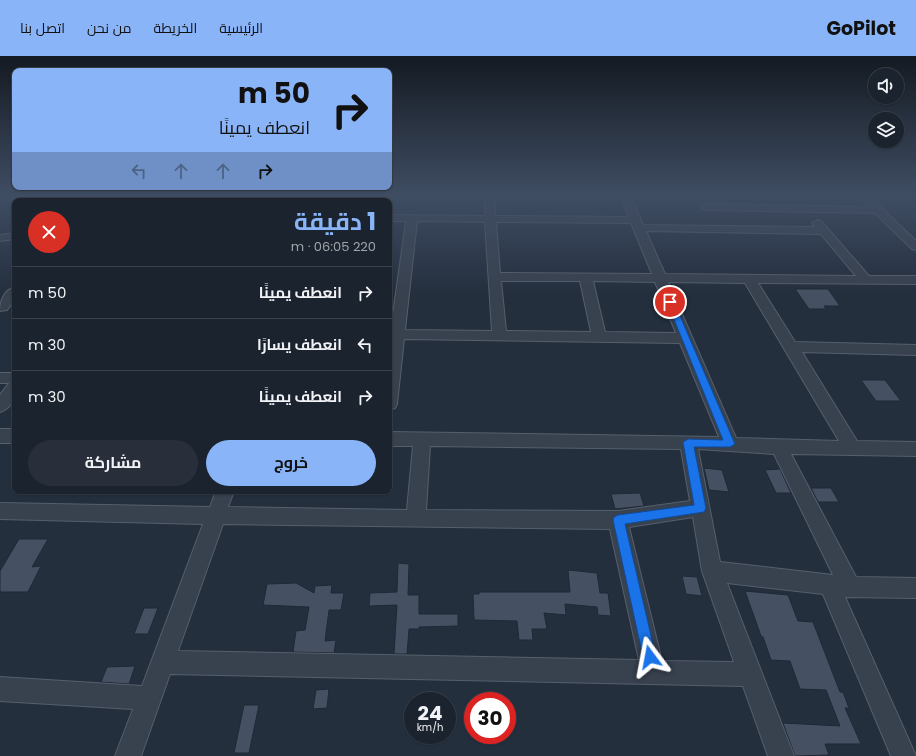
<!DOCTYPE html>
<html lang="ar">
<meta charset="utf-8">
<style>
:root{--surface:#1b232e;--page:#282f3a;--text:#f1f3f6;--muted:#a0a4aa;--line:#39404a;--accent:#8ab4f8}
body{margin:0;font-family:Poppins,Cairo,sans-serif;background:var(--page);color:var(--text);direction:rtl;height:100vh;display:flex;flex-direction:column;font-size:15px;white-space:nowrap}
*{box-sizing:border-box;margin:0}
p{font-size:13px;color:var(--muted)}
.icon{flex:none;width:22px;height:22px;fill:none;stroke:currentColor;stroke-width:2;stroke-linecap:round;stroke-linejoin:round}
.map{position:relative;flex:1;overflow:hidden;direction:ltr}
.details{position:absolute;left:12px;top:142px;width:380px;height:296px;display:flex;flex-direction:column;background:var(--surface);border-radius:8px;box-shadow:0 1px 3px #0004,0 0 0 1px var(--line);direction:rtl}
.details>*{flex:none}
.guide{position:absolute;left:12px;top:12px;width:380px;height:122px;border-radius:8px;box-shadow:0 1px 3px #0004,0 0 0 1px var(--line);direction:rtl;background:#8ab4f8;color:#111;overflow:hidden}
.controls{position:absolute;left:868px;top:12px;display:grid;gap:8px}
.controls a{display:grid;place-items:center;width:36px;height:36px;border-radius:50%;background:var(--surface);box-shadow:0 1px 3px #0004,0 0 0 1px var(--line);font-size:20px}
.speed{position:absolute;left:404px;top:636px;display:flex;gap:8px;font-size:20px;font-weight:700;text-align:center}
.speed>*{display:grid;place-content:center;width:52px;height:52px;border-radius:50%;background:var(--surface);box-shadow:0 1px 3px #0004,0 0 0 1px var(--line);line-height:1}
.speed small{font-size:10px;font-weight:400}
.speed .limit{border:6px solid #d22;background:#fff;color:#111}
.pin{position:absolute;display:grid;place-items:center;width:34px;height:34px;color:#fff;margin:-17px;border:2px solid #fff;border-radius:50%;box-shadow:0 1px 4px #0007}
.me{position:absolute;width:44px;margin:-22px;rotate:347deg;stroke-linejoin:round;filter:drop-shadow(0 0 3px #0008)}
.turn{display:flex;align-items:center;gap:14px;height:84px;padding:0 16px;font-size:18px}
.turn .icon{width:52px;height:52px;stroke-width:2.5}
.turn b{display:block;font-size:28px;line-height:34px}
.lanes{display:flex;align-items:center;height:38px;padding:0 16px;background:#0003;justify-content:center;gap:20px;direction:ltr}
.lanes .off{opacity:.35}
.round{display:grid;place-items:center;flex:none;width:42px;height:42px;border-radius:21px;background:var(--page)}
.overview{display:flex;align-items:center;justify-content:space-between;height:68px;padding:0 16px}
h1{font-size:24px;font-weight:700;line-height:30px;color:var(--accent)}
.primary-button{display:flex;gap:8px;margin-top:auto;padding:8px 16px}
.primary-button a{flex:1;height:46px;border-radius:24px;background:var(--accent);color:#111;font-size:16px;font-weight:700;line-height:46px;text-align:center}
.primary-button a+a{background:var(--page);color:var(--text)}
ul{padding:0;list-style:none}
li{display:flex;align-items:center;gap:12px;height:52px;padding:0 16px;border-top:1px solid var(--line)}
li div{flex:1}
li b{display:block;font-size:15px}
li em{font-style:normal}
header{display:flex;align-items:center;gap:24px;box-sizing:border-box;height:56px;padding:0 20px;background:var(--accent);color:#111}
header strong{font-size:19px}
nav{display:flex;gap:22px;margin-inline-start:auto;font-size:14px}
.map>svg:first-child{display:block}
.building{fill:#455162;stroke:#1f2835}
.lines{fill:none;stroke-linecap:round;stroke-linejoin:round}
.minor-casing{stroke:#565f6c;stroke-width:2}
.minor{fill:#38414e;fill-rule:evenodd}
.route{fill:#1a73e8;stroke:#114b97}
</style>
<header>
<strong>GoPilot</strong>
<nav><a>الرئيسية</a><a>الخريطة</a><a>من نحن</a><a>اتصل بنا</a></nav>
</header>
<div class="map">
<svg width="916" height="700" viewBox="0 0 916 700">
<rect width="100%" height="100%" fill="#242f3e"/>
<g class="building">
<polygon points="795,233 828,233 840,250 824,250 826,253 809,253"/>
<polygon points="861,324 885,324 901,345 876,345"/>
<polygon points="704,412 722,414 729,436 709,434"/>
<polygon points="780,413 791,437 776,437 765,414"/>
<polygon points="811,432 831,432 839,446 818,446"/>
<polygon points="640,437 644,450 615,453 611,438"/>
<polygon points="19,483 48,483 32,511 41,510 28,536 0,536 0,515"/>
<polygon points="398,507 409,508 408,539 419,539 419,558 458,558 458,570 419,571 419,573 409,573 407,598 394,598 397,549 369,550 370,537 397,536"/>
<polygon points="568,514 597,517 600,537 608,537 611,560 598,559 597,551 565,548 566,559 544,557 547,573 532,573 533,584 519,584 517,565 474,564 473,538 479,538 479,536 570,536"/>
<polygon points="682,520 697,521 702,540 686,538"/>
<polygon points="296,527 314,537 315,530 332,529 331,537 344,537 341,554 329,554 325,585 336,584 334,597 293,596 296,575 305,574 309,551 263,549 267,528"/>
<polygon points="745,535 788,539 798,565 813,566 840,636 843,636 849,652 845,652 861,688 825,688 829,699 795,700 783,667 840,670 826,634 800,633 790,605 771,604 763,581 761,580"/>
<polygon points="144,552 158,552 148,578 134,578"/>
<polygon points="135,610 129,628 101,626 107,611"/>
<polygon points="329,633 327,652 313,653 316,634"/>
<polygon points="244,649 259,649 249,697 234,697"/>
</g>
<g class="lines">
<g class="minor-casing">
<g id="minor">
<polygon points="0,139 24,139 23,141 0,145"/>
<polygon points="75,139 85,139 84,145 74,145"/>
<polygon points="163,139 173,139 168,145 158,145"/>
<polygon points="294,139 304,139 301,145 291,145"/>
<path d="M485 139H495V160L629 161 620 139H630L643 169 815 171 812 167 817 164 821 165 869 220H916V228L758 227 795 286 916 289V299L802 296 857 385 916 386V400L791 398 856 521 916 522V542L845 541 916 700H891L823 538 727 527 794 700H768L743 630 170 618 141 700H115L133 653 0 645V621L142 630 203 468 0 463V447L210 451 216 435H234L228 451 407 454 413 390H389V376L719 381 680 287 404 283 397 348 395 352 389 354V273H391L406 165H389V159L485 160ZM417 165 485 166 492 275 405 274ZM496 166 631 167 652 218 500 217ZM646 175 821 178 856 220 665 218ZM501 225H580L591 276 506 275ZM593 225 655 226 676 277 605 276ZM668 226 745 227 839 385 736 382ZM430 390 681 393 690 445 618 455 426 454ZM698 393 774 398 833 519 720 506ZM693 461 702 515 734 606 662 605 629 471ZM223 468 610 473 639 604 178 595Z"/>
<polygon points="858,139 868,139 916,185 916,194 912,193 875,157 705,154 700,151 705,148 869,151"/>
<polygon points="15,177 15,183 0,185 0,179"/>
<path d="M15 231V243L7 254 0 255C0 245 4 234 15 231Z"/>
<path d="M0 317H15C15 332 18 350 0 356V339L9 327H0Z"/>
<rect x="0" y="373" width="15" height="14"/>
</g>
</g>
<use href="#minor" class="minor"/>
</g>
<linearGradient id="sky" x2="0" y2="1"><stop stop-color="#141a22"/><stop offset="0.59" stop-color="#3f4d63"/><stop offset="1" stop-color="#3f4d63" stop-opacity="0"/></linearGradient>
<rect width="916" height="237" fill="url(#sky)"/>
<polygon class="route" points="670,244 674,246 735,388 730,391 694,391 706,452 704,456 625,468 656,601 654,606 650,608 645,606 643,601 613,464 614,461 618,459 694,449 683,386 688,383 723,384 667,246"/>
</svg>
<div class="controls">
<a><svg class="icon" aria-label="sound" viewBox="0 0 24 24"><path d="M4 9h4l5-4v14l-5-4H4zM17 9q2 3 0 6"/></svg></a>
<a><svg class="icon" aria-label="layers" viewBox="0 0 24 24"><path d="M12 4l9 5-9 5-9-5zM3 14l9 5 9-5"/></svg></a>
</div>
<div class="speed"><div>24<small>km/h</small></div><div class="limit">30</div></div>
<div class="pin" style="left:670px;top:246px;background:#d93025"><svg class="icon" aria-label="arrive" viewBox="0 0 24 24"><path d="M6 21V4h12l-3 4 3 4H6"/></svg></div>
<svg class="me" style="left:650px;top:601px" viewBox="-20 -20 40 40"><path d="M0-17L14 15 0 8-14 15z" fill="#1a73e8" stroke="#fff" stroke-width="4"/></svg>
<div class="guide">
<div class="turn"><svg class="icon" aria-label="right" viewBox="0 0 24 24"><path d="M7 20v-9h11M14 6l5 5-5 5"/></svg><div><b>50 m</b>انعطف يمينًا</div></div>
<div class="lanes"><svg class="icon off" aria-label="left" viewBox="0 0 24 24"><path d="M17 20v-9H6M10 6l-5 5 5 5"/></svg><svg class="icon off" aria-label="ahead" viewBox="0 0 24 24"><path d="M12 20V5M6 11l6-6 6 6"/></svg><svg class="icon off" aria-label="ahead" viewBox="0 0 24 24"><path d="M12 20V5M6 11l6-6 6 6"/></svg><svg class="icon" aria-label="right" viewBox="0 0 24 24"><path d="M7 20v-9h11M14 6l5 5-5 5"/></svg></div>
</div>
<section class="details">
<div class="overview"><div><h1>1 دقيقة</h1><p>220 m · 06:05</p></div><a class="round" style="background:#d93025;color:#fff"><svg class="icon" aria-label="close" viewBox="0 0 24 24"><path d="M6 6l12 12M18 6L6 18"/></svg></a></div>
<ul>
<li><svg class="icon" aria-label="right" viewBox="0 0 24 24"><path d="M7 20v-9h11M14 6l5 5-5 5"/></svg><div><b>انعطف يمينًا</b></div><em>50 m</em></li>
<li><svg class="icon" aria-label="left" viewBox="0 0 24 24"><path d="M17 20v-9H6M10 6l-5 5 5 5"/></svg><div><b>انعطف يسارًا</b></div><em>30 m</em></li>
<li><svg class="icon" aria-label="right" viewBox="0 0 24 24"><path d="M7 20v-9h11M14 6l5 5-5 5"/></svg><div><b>انعطف يمينًا</b></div><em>30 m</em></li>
</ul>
<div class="primary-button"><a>خروج</a><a>مشاركة</a></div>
</section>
</div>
